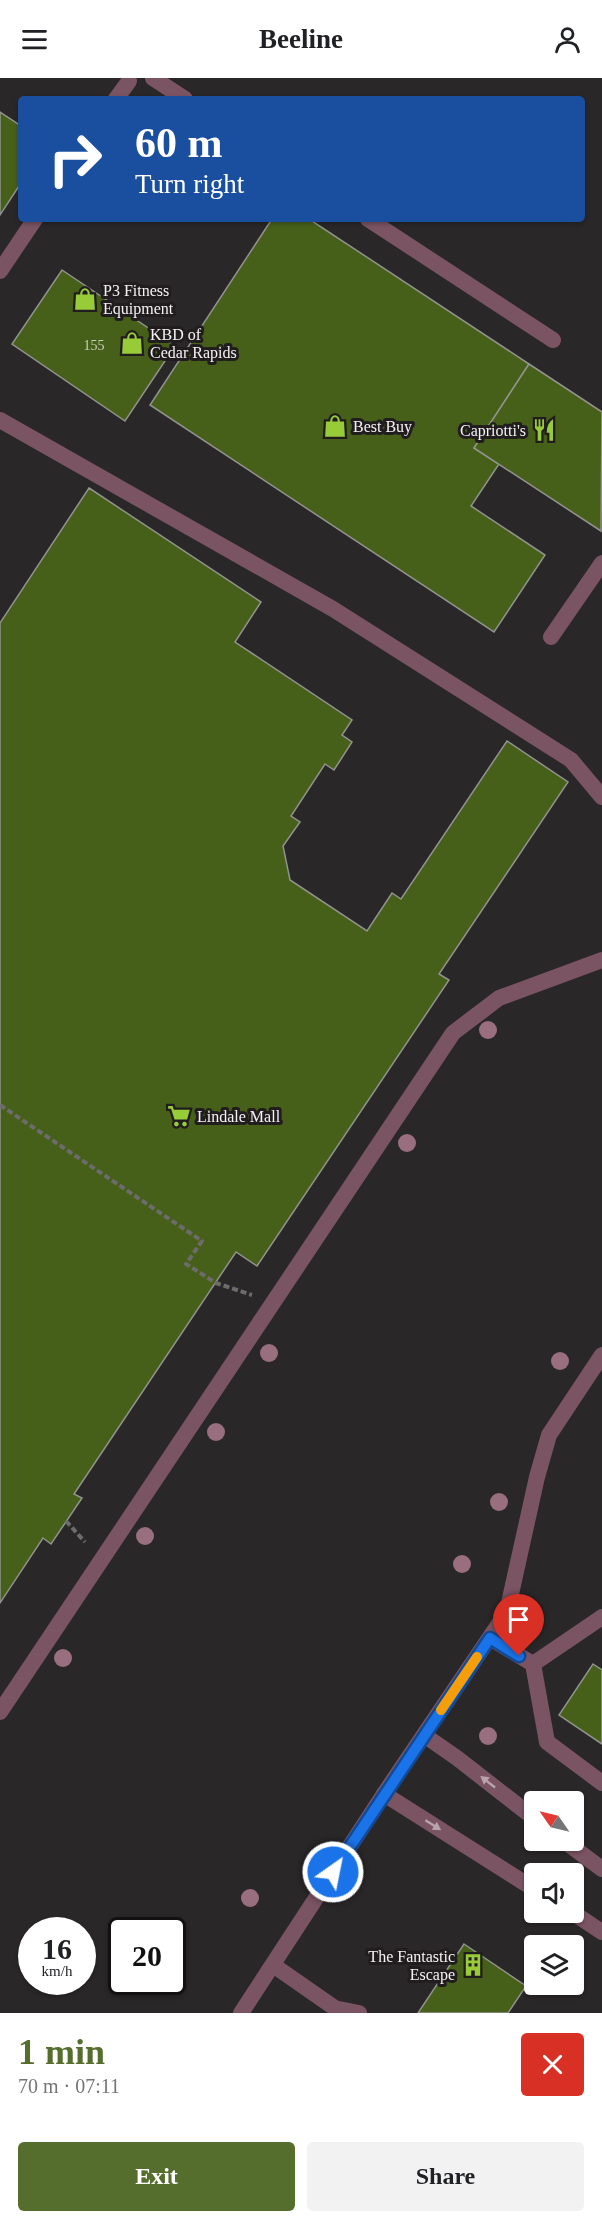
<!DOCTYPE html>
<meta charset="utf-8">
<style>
:root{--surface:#fff;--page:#f2f2f2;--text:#202124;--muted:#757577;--accent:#566e2d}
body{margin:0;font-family:"Times New Roman",serif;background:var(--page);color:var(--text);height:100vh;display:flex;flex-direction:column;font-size:22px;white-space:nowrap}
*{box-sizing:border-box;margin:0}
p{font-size:20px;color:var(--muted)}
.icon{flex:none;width:33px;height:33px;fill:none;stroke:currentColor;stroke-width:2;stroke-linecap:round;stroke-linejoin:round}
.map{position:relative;height:1935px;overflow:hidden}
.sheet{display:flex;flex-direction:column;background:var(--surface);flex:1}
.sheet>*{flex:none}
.top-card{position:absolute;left:18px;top:18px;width:567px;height:126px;border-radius:6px;box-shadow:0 2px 4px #0004;background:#1a4fa0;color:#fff;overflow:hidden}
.needle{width:39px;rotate:304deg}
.fabs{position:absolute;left:524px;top:1713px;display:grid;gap:12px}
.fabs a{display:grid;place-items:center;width:60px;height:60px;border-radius:6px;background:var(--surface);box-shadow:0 2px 4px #0004;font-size:30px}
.speed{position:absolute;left:18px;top:1839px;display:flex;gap:12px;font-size:30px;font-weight:700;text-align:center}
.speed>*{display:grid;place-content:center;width:78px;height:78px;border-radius:50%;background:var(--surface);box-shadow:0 2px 4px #0004;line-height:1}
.speed small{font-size:15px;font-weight:400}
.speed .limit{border:3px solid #111;border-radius:9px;background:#fff;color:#111}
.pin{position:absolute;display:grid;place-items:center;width:51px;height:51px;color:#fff;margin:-62px -26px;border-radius:50% 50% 50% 0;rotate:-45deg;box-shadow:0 0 6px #0007}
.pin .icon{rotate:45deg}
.me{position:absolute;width:66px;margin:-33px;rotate:33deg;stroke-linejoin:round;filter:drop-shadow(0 0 4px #0008)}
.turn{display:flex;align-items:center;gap:21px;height:126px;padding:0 18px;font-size:27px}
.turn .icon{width:78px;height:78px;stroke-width:2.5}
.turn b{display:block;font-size:42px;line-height:51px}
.round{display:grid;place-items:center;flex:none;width:63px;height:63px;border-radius:6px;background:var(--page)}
.headline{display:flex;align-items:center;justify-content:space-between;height:102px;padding:0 18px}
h1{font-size:36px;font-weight:800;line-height:45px;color:var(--accent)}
.primary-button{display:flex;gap:12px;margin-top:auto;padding:12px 18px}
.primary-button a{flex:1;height:69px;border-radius:6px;background:var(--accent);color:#fff;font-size:24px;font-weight:800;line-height:69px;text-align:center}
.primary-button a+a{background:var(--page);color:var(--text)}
header{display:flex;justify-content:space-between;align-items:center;height:78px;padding:0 18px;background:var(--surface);font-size:27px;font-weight:800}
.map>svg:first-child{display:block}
.building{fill:#466019;stroke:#91938f;stroke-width:1.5}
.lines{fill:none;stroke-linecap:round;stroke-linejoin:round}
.path{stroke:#6d6b6c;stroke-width:4;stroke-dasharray:6 3;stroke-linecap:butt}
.service{stroke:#7b5463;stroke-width:16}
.tree{fill:#996e7f}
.oneway{fill:#b8a3ab}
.route-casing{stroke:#114b97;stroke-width:15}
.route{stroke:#1a73e8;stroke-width:10}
.slow{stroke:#f59e0b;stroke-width:10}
.labels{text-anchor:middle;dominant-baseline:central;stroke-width:6;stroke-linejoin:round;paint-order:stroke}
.number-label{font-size:14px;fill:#c8cebc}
.poi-label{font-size:16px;fill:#f4f2f3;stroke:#211d1f;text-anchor:start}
</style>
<header><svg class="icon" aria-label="menu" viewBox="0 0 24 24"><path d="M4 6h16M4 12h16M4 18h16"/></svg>Beeline<svg class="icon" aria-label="person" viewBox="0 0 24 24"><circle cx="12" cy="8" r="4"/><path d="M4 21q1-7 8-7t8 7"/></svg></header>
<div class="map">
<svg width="602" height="1935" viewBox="0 0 602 1935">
<rect width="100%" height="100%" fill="#2a2728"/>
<g class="building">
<polygon points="0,34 21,48 21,105 0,137"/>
<polygon points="272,141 309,141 529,286 474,370 499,386 471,428 545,477 494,554 150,327"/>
<polygon points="62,192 175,268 125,343 12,266"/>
<polygon points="529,286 602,334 601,453 474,370"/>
<polygon points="89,410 261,524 235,564 352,642 342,657 352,664 334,692 325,686 291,738 300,744 283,768 290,802 367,853 392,815 401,821 507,663 568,704 439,896 449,902 257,1188 236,1174 74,1416 82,1420 51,1466 43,1460 0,1525 0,545"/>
<polygon points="593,1586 602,1592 602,1666 559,1637"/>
<polygon points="464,1866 526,1908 508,1935 418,1935"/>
</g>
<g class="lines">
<g class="path">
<polyline points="0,1027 202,1163 186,1186 216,1205 252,1217"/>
<polyline points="66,1443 85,1464"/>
</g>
<g class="service">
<polyline points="153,0 185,21"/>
<polyline points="116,21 129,3"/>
<polyline points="368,141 553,262"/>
<polyline points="0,193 35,141"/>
<polyline points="0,342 333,531 571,682 602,719"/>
<polyline points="551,559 602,485"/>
<polyline points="490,1560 533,1586 547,1664 602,1705"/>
<polyline points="533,1586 602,1539"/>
<polyline points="0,1634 453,955 499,920 602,882"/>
<polyline points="424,1657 457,1680 534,1740"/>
<polyline points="384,1716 534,1811"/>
<polyline points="563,1762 602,1791"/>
<polyline points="572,1834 602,1854"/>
<polyline points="273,1887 342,1935"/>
<polyline points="339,1931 359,1935"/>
<polyline points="241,1935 384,1716 507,1534 537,1399 549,1357 602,1277"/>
</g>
</g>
<g class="tree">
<circle cx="488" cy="952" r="9"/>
<circle cx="407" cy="1065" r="9"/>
<circle cx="269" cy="1275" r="9"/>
<circle cx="560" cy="1283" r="9"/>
<circle cx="216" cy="1354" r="9"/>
<circle cx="499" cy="1424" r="9"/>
<circle cx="145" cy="1458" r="9"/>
<circle cx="462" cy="1486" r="9"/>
<circle cx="63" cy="1580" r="9"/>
<circle cx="488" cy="1658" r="9"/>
<circle cx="250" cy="1820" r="9"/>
</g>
<defs><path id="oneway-solid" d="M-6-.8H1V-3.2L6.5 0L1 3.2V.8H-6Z" transform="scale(1.5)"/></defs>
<g class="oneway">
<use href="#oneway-solid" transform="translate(488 1704) rotate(-142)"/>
<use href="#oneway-solid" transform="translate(433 1747) rotate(32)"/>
</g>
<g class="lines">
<g class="route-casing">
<polyline id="route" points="333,1794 490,1560 519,1578"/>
</g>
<use href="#route" class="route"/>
<polyline class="slow" points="441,1632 477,1579"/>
</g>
<defs>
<g id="shop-bare" transform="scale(1.8)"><path d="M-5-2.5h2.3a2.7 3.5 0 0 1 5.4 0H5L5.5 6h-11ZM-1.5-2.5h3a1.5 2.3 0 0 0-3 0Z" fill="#97cc38" stroke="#211d1f" stroke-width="2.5" paint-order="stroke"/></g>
<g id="restaurant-bare" transform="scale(1.8)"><path d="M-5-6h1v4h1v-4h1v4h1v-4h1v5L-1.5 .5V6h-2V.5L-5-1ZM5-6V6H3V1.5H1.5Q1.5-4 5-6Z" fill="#97cc38" stroke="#211d1f" stroke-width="2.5" paint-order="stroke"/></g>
<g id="supermarket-bare" transform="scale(1.8)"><path d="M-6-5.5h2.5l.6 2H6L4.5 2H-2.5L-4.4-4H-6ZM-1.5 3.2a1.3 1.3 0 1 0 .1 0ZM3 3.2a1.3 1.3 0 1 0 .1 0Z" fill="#97cc38" stroke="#211d1f" stroke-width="2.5" paint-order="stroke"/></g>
<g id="building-bare" transform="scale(1.8)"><path d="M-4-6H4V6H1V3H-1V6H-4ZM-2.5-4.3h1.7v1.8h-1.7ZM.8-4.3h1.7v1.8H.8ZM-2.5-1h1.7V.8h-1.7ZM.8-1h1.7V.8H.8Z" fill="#97cc38" stroke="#211d1f" stroke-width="2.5" paint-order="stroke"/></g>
</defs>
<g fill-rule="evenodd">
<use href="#shop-bare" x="85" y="221"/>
<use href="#shop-bare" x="132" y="265"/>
<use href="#shop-bare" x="335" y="348"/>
<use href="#restaurant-bare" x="544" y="352"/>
<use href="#supermarket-bare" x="179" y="1038"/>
<use href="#building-bare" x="473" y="1887"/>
</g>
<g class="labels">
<g class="number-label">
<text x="94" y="267">155</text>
</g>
<g class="poi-label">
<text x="103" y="212">P3 Fitness<tspan x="103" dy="18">Equipment</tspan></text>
<text x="150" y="256">KBD of<tspan x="150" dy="18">Cedar Rapids</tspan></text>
<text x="353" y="348">Best Buy</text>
<text x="526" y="352" text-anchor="end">Capriotti's</text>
<text x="197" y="1038">Lindale Mall</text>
<text x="455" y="1878" text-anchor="end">The Fantastic<tspan x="455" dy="18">Escape</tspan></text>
</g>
</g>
</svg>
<div class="fabs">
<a><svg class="needle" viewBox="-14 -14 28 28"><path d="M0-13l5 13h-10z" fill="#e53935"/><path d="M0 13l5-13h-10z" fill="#757577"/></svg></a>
<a><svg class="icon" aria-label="sound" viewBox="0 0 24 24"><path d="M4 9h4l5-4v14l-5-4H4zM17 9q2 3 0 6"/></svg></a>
<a><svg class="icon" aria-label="layers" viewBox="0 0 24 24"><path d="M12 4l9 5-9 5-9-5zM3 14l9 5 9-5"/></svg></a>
</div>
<div class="speed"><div>16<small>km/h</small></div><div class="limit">20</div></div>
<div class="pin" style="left:519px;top:1578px;background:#d93025"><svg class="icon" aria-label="arrive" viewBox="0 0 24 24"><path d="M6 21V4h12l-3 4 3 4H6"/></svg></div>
<svg class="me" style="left:333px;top:1794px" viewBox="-20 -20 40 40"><circle r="17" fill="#1a73e8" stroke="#fff" stroke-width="3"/><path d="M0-11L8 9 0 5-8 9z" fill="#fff"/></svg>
<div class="top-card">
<div class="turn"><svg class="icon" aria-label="right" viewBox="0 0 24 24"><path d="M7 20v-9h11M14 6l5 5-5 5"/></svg><div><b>60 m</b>Turn right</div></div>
</div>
</div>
<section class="sheet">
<div class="headline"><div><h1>1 min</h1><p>70 m · 07:11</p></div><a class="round" style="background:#d93025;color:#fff"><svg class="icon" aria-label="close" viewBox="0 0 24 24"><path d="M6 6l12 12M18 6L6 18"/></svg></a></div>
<div class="primary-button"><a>Exit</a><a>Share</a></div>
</section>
